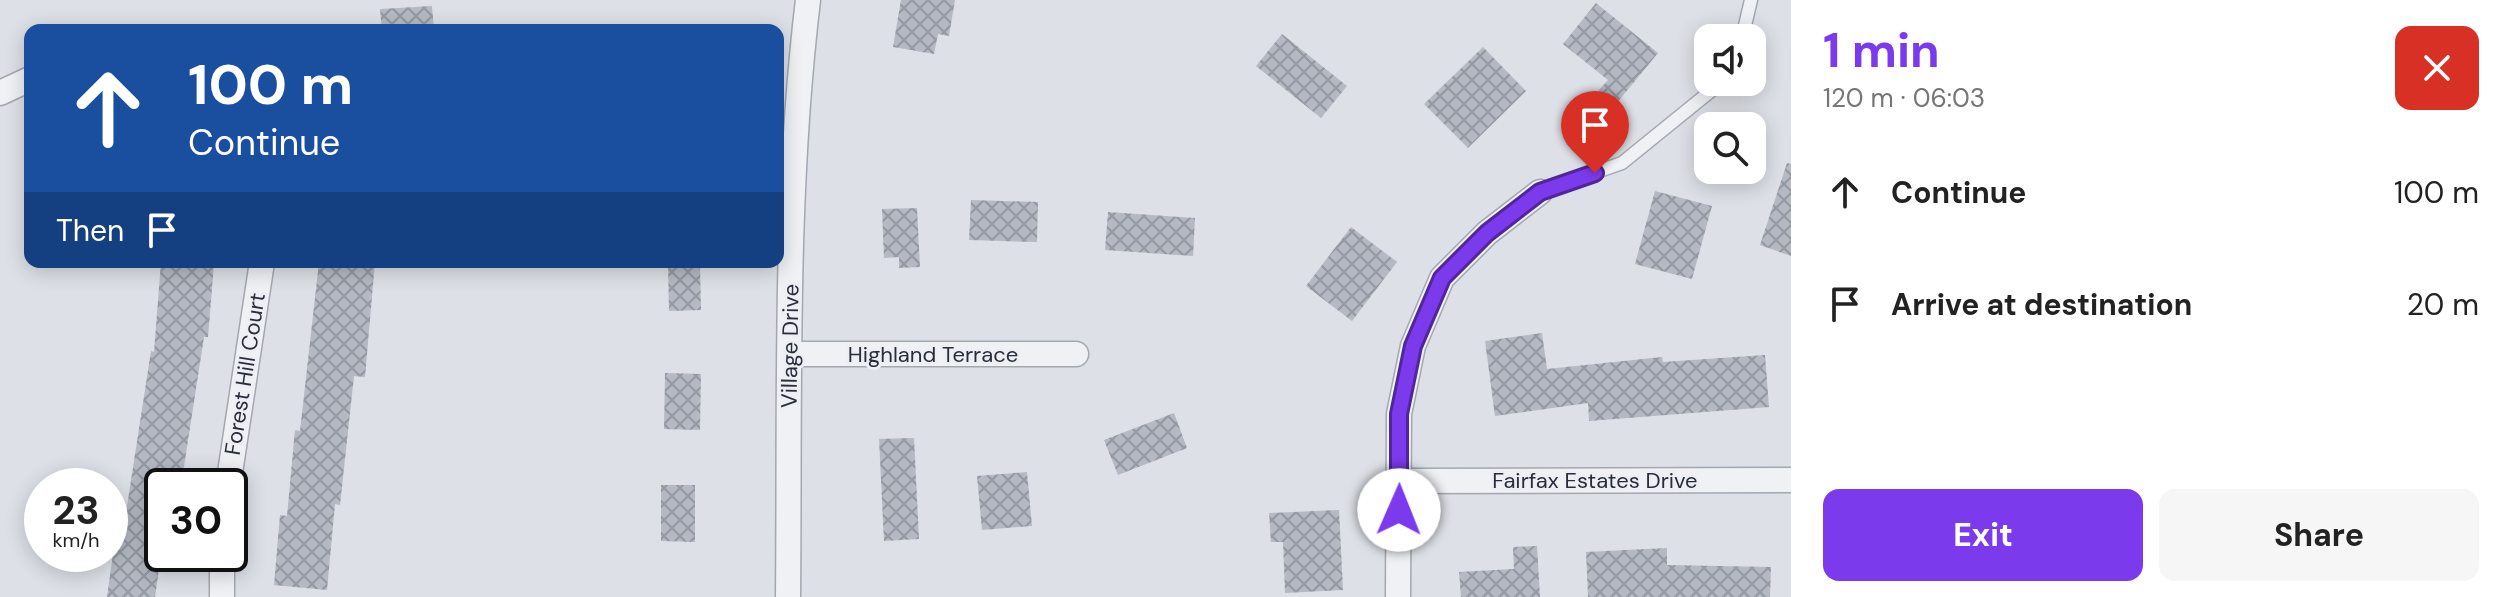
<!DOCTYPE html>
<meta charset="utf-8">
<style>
:root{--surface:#fff;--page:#f6f6f6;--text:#222;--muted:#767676;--accent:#7c3aed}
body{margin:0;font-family:"DM Sans",sans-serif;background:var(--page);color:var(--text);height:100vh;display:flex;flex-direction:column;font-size:30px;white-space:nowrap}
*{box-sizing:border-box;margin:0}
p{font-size:26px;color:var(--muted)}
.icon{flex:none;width:44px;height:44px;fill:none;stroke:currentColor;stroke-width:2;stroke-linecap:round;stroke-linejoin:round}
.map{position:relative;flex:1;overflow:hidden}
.panel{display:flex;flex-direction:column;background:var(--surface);width:720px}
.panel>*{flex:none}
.guide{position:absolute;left:24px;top:24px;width:760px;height:244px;border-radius:16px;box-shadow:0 4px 20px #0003;background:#1a4fa0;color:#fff;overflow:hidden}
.fabs{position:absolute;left:1694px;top:24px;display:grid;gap:16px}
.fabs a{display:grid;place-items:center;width:72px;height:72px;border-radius:16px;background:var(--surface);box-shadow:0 4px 20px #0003;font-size:40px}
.speed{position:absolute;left:24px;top:468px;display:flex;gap:16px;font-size:40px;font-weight:700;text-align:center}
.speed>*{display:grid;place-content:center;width:104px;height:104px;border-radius:50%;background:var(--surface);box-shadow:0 4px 20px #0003;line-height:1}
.speed small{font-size:20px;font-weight:400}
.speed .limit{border:4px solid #111;border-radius:12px;background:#fff;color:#111}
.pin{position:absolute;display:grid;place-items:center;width:68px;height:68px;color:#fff;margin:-82px -34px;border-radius:50% 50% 50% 0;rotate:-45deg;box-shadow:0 0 8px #0007}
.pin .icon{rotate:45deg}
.me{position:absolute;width:88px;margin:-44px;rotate:1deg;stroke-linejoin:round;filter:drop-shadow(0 0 6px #0008)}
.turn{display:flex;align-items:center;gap:28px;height:168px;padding:0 32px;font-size:36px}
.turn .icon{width:104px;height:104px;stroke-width:2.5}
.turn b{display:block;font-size:56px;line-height:68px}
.then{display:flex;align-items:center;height:76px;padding:0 32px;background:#0003;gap:16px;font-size:30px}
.round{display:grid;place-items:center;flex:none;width:84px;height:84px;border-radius:16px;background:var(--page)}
.summary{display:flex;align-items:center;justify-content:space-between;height:136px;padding:0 32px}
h1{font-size:48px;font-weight:700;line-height:60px;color:var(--accent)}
.primary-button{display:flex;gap:16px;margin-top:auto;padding:16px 32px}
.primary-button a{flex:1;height:92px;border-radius:16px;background:var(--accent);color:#fff;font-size:32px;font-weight:700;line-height:92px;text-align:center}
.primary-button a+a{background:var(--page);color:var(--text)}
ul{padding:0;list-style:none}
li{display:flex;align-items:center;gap:24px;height:112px;padding:0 32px}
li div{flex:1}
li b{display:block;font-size:30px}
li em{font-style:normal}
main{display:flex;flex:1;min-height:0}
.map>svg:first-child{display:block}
.building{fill:url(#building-cross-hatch)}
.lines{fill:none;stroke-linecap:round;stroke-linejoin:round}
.lane-casing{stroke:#a3a7b0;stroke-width:15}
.street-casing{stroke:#a3a7b0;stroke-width:27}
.lane{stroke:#f0f1f5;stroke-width:12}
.street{stroke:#f0f1f5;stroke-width:24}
.route-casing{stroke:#51269a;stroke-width:20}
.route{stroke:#7c3aed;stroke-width:14}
.labels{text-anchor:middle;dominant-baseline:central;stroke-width:6;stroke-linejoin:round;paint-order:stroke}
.street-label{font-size:22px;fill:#282d3c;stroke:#edeff4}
</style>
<main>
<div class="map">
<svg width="1791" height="597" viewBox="0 0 1791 597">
<defs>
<pattern id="building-cross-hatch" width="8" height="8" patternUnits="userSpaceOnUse" patternTransform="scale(2)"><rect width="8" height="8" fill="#b5b9c3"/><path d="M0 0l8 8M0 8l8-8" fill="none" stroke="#9397a0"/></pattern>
</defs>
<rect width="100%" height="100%" fill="#dde0e6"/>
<g class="building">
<polygon points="901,0 955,0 949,36 938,34 934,54 893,47"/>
<polygon points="1596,3 1658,53 1616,104 1598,91 1608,80 1563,44"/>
<polygon points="432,6 434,30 382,30 380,9"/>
<polygon points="1282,34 1347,86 1321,118 1256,66"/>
<polygon points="1483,47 1526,91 1468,148 1424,104"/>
<polygon points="1787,163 1791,164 1791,256 1760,245"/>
<polygon points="1655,191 1712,206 1692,279 1635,264"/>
<polygon points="971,200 1038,202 1037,242 969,240"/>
<polygon points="917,208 920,267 899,268 899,257 884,258 882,209"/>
<polygon points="1108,212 1195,218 1193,256 1105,250"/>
<polygon points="1351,227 1397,262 1352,321 1306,286"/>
<polygon points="161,262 214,264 208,337 204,337 181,486 162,486 162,548 155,597 107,597 116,532 123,532 151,351 154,352"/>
<polygon points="319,262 375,262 365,377 354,376 340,505 335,504 327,590 274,585 280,515 287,516 295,430 300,431"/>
<polygon points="700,264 701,310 669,311 668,266"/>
<polygon points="1542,333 1547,369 1662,357 1663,362 1765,355 1769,407 1589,421 1588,403 1495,416 1485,341"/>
<polygon points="665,373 701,374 700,430 664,429"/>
<polygon points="1174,413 1187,448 1118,475 1104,440"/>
<polygon points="914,438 919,539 884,541 879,439"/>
<polygon points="1027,472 1032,526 982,530 977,476"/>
<polygon points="661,485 695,485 695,542 661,541"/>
<polygon points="1339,510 1343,590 1285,593 1283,542 1271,542 1269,513"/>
<polygon points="1537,546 1540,597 1461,597 1459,572 1514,569 1513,547"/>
<polygon points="1667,548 1667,565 1771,567 1770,597 1588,597 1586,552"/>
</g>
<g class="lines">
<g class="lane-casing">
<g id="lane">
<polyline points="1742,38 1751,0"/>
<polyline points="1540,192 1622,163 1722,82"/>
</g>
</g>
<g class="street-casing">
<g id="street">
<polyline points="0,93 30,79"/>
<polyline points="790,354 1076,354"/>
<polyline points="1400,481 1791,480"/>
<polyline points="228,486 262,262"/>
<polyline points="222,554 222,597"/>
<path d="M788 597C790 398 784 198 808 0"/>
<polyline points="1398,597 1399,414 1413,346 1442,278 1487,233 1540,192"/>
</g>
</g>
<use href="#lane" class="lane"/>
<use href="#street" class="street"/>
</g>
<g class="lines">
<g class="route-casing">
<polyline id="route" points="1399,510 1399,414 1413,346 1442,278 1487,233 1540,192 1595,173"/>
</g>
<use href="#route" class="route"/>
</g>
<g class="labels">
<g class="street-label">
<text transform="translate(790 346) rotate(-89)">Village Drive</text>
<text x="933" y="354">Highland Terrace</text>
<text transform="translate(245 374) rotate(-81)">Forest Hill Court</text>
<text x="1595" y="480">Fairfax Estates Drive</text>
</g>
</g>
</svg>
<div class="fabs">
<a><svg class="icon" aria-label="sound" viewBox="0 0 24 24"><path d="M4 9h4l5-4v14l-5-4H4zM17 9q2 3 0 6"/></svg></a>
<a><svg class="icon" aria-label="search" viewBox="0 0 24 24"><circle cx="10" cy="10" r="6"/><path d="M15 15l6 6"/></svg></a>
</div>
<div class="speed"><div>23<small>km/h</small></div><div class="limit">30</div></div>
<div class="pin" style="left:1595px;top:173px;background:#d93025"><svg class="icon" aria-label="arrive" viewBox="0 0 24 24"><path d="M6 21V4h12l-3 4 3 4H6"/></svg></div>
<svg class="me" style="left:1399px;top:510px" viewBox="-20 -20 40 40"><circle r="19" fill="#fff"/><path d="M0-13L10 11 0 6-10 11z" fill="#7c3aed"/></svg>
<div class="guide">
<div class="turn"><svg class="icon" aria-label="ahead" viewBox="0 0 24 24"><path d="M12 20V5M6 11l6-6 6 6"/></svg><div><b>100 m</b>Continue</div></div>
<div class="then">Then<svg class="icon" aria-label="arrive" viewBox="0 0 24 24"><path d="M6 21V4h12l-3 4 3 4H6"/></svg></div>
</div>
</div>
<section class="panel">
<div class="summary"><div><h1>1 min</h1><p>120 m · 06:03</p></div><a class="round" style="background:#d93025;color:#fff"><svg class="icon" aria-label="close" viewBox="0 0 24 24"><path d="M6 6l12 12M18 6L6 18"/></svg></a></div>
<ul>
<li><svg class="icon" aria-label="ahead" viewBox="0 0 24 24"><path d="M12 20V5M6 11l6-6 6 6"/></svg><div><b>Continue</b></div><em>100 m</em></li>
<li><svg class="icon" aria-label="arrive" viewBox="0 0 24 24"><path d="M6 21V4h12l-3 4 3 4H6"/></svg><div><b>Arrive at destination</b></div><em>20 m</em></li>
</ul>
<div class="primary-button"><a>Exit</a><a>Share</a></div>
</section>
</main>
